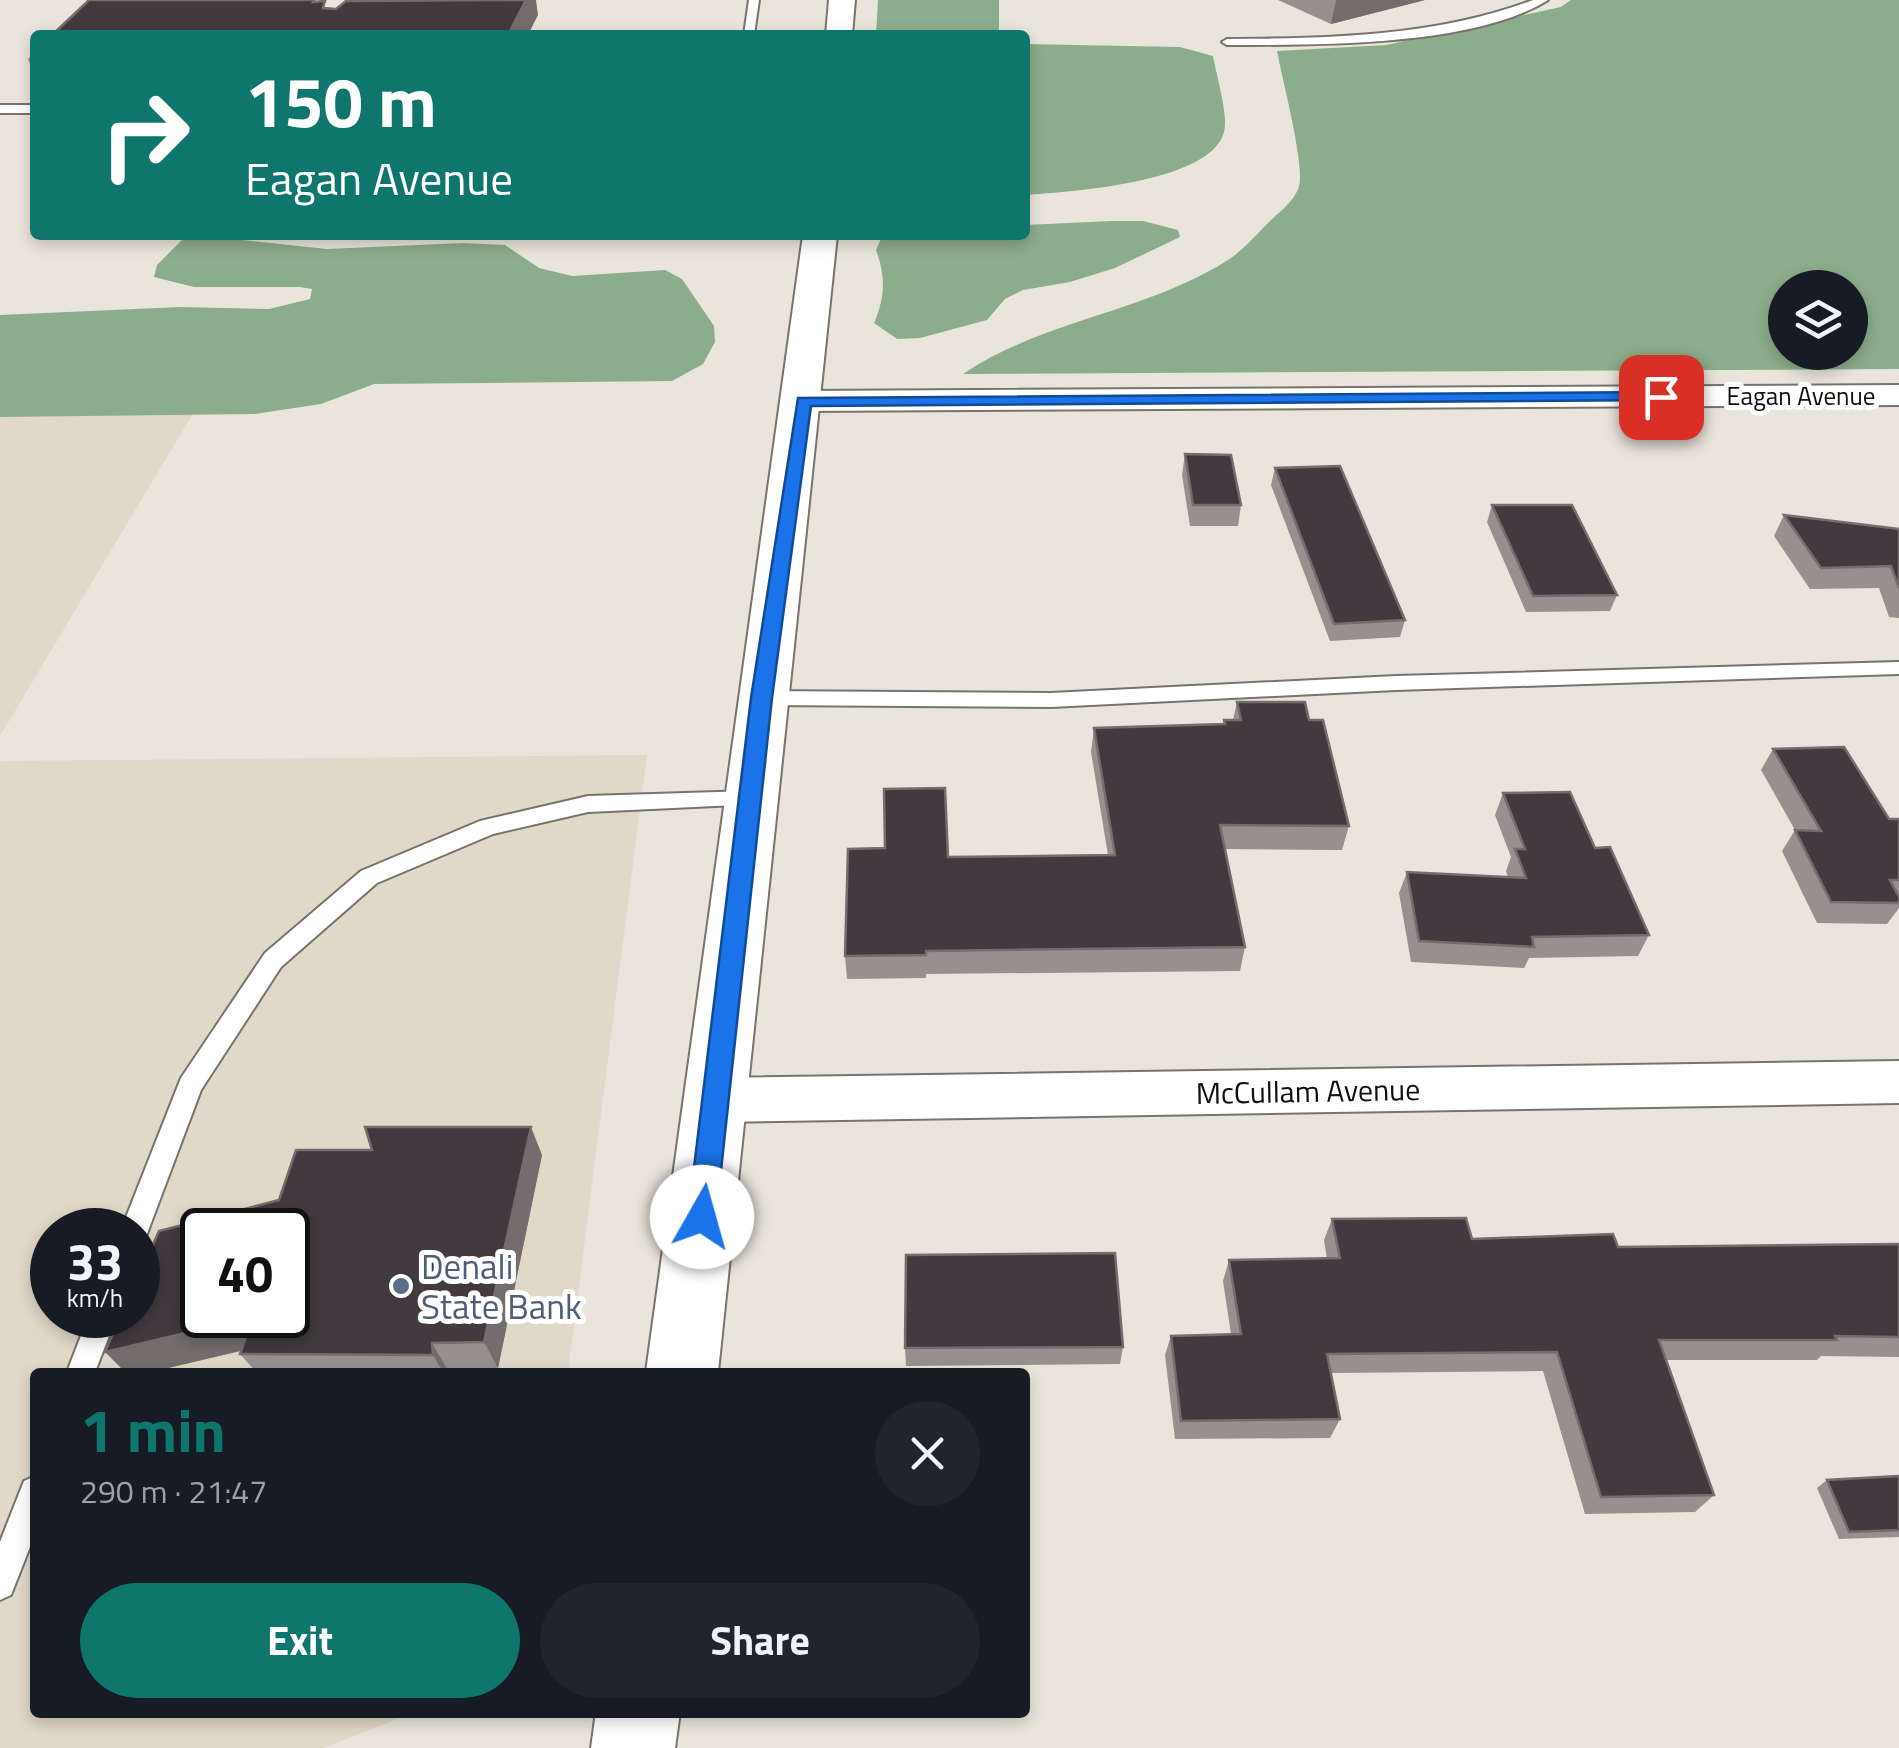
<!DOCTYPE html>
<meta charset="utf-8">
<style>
:root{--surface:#171b24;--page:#20242c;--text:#f1f3f6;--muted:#9ea1a6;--accent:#0f766e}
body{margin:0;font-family:"Titillium Web",sans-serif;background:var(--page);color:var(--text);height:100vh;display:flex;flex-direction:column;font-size:38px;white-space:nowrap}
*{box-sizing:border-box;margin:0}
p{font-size:32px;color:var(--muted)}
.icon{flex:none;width:55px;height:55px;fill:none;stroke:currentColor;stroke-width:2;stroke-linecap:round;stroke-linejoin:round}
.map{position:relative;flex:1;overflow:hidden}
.drawer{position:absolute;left:30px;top:1368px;width:1000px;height:350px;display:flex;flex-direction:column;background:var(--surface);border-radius:10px;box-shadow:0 5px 15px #0003}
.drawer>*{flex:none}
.hud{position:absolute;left:30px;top:30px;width:1000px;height:210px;border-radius:10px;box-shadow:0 5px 15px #0003;background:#0f766e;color:#fff;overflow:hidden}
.fabs{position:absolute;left:1768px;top:270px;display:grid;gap:20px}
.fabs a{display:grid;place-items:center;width:100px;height:100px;border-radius:50%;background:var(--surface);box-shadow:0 5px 15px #0003;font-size:50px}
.speed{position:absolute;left:30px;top:1208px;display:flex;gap:20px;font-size:50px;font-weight:700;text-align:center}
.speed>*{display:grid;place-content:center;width:130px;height:130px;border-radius:50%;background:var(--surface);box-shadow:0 5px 15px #0003;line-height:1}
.speed small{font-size:25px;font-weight:400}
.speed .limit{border:5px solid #111;border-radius:15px;background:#fff;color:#111}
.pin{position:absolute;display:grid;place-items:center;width:85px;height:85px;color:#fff;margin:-42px;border-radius:20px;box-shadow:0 5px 15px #0006}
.me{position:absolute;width:110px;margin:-55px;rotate:7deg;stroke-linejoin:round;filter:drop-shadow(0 0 8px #0008)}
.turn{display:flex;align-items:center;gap:35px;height:210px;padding:0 50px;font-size:45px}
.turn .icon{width:130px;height:130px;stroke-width:2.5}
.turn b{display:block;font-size:70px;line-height:85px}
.round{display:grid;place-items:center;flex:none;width:105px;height:105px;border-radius:52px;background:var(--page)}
.headline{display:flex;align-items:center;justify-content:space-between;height:170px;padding:0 50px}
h1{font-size:60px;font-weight:700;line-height:75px;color:var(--accent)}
.button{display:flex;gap:20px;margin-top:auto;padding:20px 50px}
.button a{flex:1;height:115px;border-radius:60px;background:var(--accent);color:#fff;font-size:40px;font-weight:700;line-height:115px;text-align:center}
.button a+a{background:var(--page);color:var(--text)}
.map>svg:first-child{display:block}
.built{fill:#e0d8c8;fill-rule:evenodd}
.forest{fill:#8cad8b;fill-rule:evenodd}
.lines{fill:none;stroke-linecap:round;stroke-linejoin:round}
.service-casing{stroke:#78736b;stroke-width:4}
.minor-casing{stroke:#78736b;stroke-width:4}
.tertiary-casing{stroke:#78736b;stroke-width:4}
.service{fill:#fff;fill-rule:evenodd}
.minor{fill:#fff;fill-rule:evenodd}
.tertiary{fill:#fff;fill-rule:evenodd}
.wall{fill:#96908e}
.shaded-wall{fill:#746d6e}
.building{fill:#413a3f;stroke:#746d6e;stroke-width:2.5;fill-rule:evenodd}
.route{fill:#1a73e8;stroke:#114b97;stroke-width:2.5}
.service-dot{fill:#5c6f8a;stroke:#fff;stroke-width:4}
.labels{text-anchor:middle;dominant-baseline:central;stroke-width:10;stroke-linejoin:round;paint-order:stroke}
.far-street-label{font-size:25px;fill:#12100d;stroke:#fff}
.street-label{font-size:30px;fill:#12100d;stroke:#fff}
.near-service-label{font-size:35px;fill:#4e5e75;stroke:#fff;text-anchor:start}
</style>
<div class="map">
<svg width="1899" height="1748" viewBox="0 0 1899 1748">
<rect width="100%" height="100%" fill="#eae5dc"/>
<g class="built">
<polygon points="197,407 0,736 0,412"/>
<path d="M647 755 568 1372H35V1712L412 1713 324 1748H0V761ZM52 1230H138V1315H52ZM202 1230H288V1315H202Z"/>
</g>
<g class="forest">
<polygon points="878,0 999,0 999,35 876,35"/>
<path d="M1571 0H1899V369L963 374C1044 319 1149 312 1231 258 1245 248 1258 233 1270 221 1280 212 1296 199 1299 186 1305 166 1282 78 1277 51L1386 45 1561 7ZM1785 288H1850V352H1785Z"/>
<path d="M1025 44 1180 47 1213 56C1216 74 1229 117 1224 132 1211 183 1068 192 1025 195Z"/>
<path d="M1112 221H1143L1178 230 1180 237 1115 268 1070 282 1023 290 1005 299 987 320 920 338 897 339 874 323C885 297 886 277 876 250L881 239 903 235H1025V225Z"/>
<polygon points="215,237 327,249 463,243 505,245 539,268 572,276 665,270 682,279 714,326 715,342 703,364 672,381 374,384 321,404 255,414 0,417 0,315 180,307 269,309 310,299 312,289 300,287 194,287 154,277 157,265 184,238"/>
</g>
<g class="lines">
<g class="service-casing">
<g id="service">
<polygon points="749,0 759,0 754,35 744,35"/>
<path d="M1533 0H1548C1474 47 1314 45 1227 45L1222 42 1227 39C1332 38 1434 37 1533 0Z"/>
<rect x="0" y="105" width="35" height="8"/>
<polygon points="1899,662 1899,674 1396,690 1051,707 761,705 751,698 761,691 1051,693 1396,676"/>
<polygon points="750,791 758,794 761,799 758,804 588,812 493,834 377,883 281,967 201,1090 145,1239 138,1241 138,1230 121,1230 181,1078 265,953 361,871 480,821 588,796"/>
<polygon points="89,1315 117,1315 95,1372 67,1372"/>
<polygon points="35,1476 35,1534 11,1595 0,1600 0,1542 24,1481"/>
</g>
</g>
<g class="minor-casing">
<g id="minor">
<polygon points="1899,385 1899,405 803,411 792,408 787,401 792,394 803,391"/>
<polygon points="1899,1061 1899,1103 717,1122 699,1115 691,1100 699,1085 717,1078"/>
</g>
</g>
<g class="tertiary-casing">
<g id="tertiary">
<polygon points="829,0 855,0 852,35 826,35"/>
<polygon points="803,235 837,235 718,1372 646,1372"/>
<polygon points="596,1712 680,1712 675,1748 591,1748"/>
</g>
</g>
<use href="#service" class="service"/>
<use href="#minor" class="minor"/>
<use href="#tertiary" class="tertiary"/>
</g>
<g class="wall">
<polygon points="1278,0 1425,0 1331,24"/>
<polygon points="35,52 35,76 28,59"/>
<polygon points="1185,454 1241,505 1238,526 1190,526 1182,475"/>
<polygon points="1275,468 1405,620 1400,637 1330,641 1271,485"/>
<polygon points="1492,505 1617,595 1610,611 1526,612 1487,522"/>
<polygon points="1784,515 1899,529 1899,618 1889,617 1879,588 1810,589 1774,536"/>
<polygon points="1237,702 1309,720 1349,826 1342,850 1225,849 1245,947 1240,971 926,974 926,978 847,979 845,956 948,857 1108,855 1091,752 1094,728 1223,724 1224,720 1233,720"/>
<polygon points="1773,749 1889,819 1899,819 1899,908 1887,924 1817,923 1782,851 1795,830 1761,770"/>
<polygon points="1503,793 1595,848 1649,935 1638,956 1529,958 1524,968 1411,962 1399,893 1407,872 1508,877 1506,871 1511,857 1495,815"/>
<polygon points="542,1155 498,1368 447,1369 447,1372 256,1372 240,1354 241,1351 151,1372"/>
<polygon points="1332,1219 1472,1239 1618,1247 1899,1244 1899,1357 1821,1356 1817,1360 1666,1360 1714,1495 1695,1512 1585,1514 1543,1371 1331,1373 1340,1419 1330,1438 1175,1439 1165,1355 1171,1336 1231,1334 1223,1281 1229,1260 1327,1259 1324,1240"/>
<polygon points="1123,1347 1120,1364 906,1366 905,1348"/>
<polygon points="1899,1476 1899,1537 1839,1539 1817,1488 1827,1480"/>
</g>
<g class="shaded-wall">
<polygon points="526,0 536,0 538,15 528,35 508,35"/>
<polygon points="1336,0 1425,0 1331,24"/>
<polygon points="531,1127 542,1155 498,1368 484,1342"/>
<polygon points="253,1317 273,1343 151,1372 125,1372 105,1352"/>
<polygon points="432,1343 447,1369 447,1372 443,1372 433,1355"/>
</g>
<g class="building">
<polygon points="89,0 314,0 313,2 325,1 323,8 336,9 346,1 526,0 508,35 52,35"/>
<polygon points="1185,454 1231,455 1241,505 1193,505"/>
<polygon points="1340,466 1405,620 1334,624 1275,468"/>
<polygon points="1492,505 1572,505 1617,595 1533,596"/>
<polygon points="1784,515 1899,529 1899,588 1891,566 1821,568"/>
<polygon points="1237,702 1305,702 1309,720 1323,720 1349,826 1220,825 1245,947 926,951 926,955 845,956 848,849 885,848 884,789 945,788 948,857 1115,855 1094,728 1225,724 1224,720 1241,720"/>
<polygon points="1844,747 1889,819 1899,819 1899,880 1890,880 1899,897 1899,903 1831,902 1795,830 1821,831 1773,749"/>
<polygon points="1570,792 1595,848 1610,847 1649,935 1532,937 1534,947 1419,941 1407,872 1526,878 1515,849 1525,849 1503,793"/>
<path d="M365 1127H531L484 1342 432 1343 433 1355 240 1354 253 1317 105 1352 121 1315H138V1278L159 1231 279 1200 296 1150H372ZM202 1230H288V1315H202Z"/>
<polygon points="1466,1218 1472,1239 1613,1234 1618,1247 1899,1244 1899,1337 1835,1336 1837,1340 1659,1340 1714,1495 1601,1497 1557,1352 1327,1354 1340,1419 1181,1421 1171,1336 1241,1334 1229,1260 1340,1258 1332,1219"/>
<polygon points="1115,1253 1123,1347 905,1348 906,1255"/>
<polygon points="1899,1476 1899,1530 1849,1532 1827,1480"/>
</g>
<polygon class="route" points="1661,392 1669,397 1667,400 811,406 772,698 716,1217 712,1226 702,1229 692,1226 688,1217 751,698 798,398"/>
<circle class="service-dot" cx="401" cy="1286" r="10"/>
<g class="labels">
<g class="far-street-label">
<text x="1801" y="396">Eagan Avenue</text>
</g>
<g class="street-label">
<text transform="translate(1308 1091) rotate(-1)">McCullam Avenue</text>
</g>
<g class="near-service-label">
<text x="421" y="1266">Denali<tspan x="421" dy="40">State Bank</tspan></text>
</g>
</g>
</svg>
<div class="fabs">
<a><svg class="icon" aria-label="layers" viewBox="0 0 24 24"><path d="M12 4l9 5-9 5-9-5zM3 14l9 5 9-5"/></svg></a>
</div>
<div class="speed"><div>33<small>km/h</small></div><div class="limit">40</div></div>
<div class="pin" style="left:1661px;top:397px;background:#d93025"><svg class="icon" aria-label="arrive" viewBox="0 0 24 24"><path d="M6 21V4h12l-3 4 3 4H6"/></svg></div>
<svg class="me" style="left:702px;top:1217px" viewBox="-20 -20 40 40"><circle r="19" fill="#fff"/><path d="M0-13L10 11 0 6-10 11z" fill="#1a73e8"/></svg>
<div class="hud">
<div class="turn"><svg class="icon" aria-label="right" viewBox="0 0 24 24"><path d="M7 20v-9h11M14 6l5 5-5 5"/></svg><div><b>150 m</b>Eagan Avenue</div></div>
</div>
<section class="drawer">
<div class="headline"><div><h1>1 min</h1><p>290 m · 21:47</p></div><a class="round"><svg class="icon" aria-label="close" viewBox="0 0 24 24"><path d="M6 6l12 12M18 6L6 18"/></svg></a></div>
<div class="button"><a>Exit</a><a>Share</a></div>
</section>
</div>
